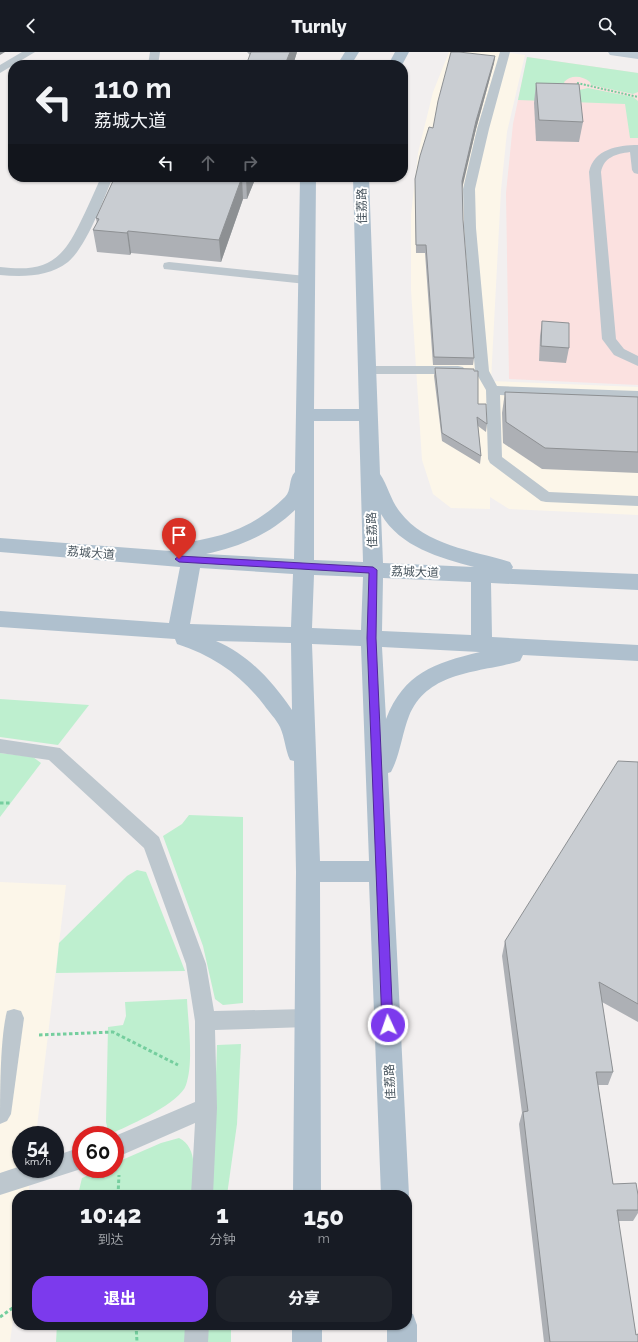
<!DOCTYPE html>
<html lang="zh">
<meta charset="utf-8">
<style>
:root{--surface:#171b24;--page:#20242c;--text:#f1f3f6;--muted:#9ea1a6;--accent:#7c3aed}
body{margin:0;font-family:Raleway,"Noto Sans SC",sans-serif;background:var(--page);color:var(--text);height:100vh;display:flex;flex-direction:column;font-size:15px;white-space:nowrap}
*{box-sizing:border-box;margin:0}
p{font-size:13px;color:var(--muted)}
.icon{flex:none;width:22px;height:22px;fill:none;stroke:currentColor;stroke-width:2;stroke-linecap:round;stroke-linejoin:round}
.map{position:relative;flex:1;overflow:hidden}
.sheet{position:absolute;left:12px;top:1138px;width:400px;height:140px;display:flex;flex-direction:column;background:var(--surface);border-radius:16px;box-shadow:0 1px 3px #0004}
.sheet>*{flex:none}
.top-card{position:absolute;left:8px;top:8px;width:400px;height:122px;border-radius:16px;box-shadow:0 1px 3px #0004;background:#171b24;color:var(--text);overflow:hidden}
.speed{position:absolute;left:12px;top:1074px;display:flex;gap:8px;font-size:20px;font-weight:700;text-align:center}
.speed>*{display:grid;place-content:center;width:52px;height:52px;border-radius:50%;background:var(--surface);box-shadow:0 1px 3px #0004;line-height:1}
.speed small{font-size:10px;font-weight:400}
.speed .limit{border:6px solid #d22;background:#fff;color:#111}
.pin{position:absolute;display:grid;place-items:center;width:34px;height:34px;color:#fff;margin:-41px -17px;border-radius:50% 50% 50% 0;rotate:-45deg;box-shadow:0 0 4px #0007}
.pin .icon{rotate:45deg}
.me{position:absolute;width:44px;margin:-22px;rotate:357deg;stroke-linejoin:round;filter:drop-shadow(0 0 3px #0008)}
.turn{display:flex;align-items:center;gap:14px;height:84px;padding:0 20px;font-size:18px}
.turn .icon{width:52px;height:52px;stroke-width:2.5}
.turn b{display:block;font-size:28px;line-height:34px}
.lanes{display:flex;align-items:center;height:38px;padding:0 20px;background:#0003;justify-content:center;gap:20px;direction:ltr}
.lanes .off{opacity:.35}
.eta{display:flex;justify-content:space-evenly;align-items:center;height:68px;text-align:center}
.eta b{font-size:24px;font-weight:800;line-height:28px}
.button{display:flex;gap:8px;margin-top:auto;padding:8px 20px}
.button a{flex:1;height:46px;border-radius:16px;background:var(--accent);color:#fff;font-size:16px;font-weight:800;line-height:46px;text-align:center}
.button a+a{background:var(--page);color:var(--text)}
header{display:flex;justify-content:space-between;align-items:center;height:52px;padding:0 20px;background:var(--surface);font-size:18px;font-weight:800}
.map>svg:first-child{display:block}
.commercial{fill:#fcf6e9}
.medical{fill:#fbe1e0}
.green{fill:#beefcf}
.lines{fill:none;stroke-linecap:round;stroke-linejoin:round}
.path-far1{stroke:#75ce9e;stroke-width:2;stroke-dasharray:2 1.5;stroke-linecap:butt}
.path{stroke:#75ce9e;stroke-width:3;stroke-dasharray:3.5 2.5;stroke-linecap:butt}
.lane{fill:#bdc7ce;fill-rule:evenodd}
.secondary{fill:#bdc9d3;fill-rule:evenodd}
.primary{fill:#afc0ce;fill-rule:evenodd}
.wall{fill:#adb0b5}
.shaded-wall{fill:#8d9093}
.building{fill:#c9cdd2;stroke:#8d9093}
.route{fill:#7c3aed;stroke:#51269a}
.labels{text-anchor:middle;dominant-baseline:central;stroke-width:4;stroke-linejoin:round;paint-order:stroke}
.street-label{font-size:12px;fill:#47545d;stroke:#fff}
</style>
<header><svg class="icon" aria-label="back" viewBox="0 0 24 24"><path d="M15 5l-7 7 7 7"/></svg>Turnly<svg class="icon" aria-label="search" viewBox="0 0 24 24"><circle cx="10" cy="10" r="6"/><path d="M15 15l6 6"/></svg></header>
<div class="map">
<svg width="638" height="1290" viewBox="0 0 638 1290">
<rect width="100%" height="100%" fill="#f2efef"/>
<g class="commercial">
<polygon points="449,0 502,0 525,3 507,80 501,138 491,329 638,335 638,463 509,457 490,445 490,457 451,456 433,442 422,408 411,238 411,163 418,101 433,40"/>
<polygon points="0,830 66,833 36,1083 21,1083 21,1117 32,1117 28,1143 17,1143 17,1237 10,1290 0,1290"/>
</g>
<polygon class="medical" points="527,5 638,21 638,333 509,327 506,141 513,72"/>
<g class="green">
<path d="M527 5 638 21V40L633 42 591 33 590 30C583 24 571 22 564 30L565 32 579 38 588 36 633 45 638 49V86H630L625 52 518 48Z"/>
<polygon points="0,647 89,653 58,693 0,685"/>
<polygon points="0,701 33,705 41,711 0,765"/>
<polygon points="189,763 243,765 243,951 223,953 215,947 203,894 163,784 182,772"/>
<polygon points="137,818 146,820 185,919 56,921 59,891 127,824"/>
<path d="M187 947C188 971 194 1010 186 1033 180 1051 132 1072 115 1080L108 1079 106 1070 108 975 123 973 126 964 125 950Z"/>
<polygon points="241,992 237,1072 227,1143 212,1143 217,993"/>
<path d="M179 1086C199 1096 193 1124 193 1143H78L82 1126 102 1117H115V1111L161 1091Z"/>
<polygon points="57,1273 187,1273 186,1290 56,1290"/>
<polygon points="208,1273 231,1273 231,1290 207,1290"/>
</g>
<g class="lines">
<polyline class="path-far1" points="577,31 638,45"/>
<g class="path">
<polyline points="0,751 11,751"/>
<polyline points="39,983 113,980 178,1013"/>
<polyline points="118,1143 119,1123"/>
<polyline points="0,1265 17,1253"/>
<polyline points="136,1273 137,1290"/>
<polyline points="136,1276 143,1273"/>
</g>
<g class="lane">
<polygon points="22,0 35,0 0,21 0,13"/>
<polygon points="150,0 160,0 158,13 148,13"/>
<polygon points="500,0 510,0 489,77 475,137 476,176 489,319 497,334 638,339 638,349 500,343 502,405 549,440 638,444 638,454 546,450 541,449 490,411 488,407 486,338 475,319 464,176 463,137 477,77"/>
<path d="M638 93V122L634 121 632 118 630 100C616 102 604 105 601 120L616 287 624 297 638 304V314L614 303 602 287 589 120C594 97 618 93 638 93Z"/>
<path d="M101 125H113C103 148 87 194 68 210 49 225 23 225 0 223V215C43 220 60 212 79 173 87 157 94 141 101 125Z"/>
<polygon points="169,210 306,224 311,225 312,228 311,231 306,232 164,217 163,214 164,211"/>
<polygon points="367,314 458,314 463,315 465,318 463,321 458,322 367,322 362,321 360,318 362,315"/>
<polygon points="0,687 60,696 159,785 206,912 214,959 307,957 314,959 317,966 314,973 307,975 215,978 217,1056 213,1143 191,1143 195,1071 115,1106 115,1084 195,1050 195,969 186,912 144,796 49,708 0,701"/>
<path d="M14 957 21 959 24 966 11 1062 7 1069 0 1072C0 1042 0 986 7 959Z"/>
<polygon points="81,1095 81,1117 0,1143 0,1121 21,1114 21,1117 55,1117 55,1104"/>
<polygon points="185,1273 209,1273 208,1290 184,1290"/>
</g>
<polygon class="secondary" points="608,0 638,0 638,7 610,3"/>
<g class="primary">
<polygon points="345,0 359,0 351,13 337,13"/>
<polygon points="395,0 409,0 402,13 388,13"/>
<path d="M300 125H316L314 357H359L353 125H369L380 422C388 434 391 449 400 460 426 494 472 498 510 510L513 515 512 517 638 522V538L491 531 492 585 638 593V609L523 603 520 609C480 621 428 618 409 664 402 682 400 703 391 720L388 721 409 1143 407 1148V1143H381L369 830H320L321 1143H293L296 820 294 709 290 708C285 697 285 686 280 675 276 667 269 660 264 653 241 623 214 604 177 592L175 587 0 575V559L169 571 180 515 0 500V486L170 499 173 494C185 490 197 489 209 486 238 480 264 466 285 445 292 438 288 427 295 420ZM314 369H359L363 510 314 508ZM295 458 294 507 206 502C240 495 270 482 295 458ZM381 462C400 495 440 506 474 515L383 511ZM200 516 293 522 291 575 190 572ZM314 523 363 525 361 578 312 576ZM383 526 471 530V583L382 579ZM216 589 291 591 292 658C272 629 249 603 216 589ZM312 592 361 594 369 809H320ZM382 595 479 600H480C434 611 404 621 386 667Z"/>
<polygon points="407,1260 413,1262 417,1273 417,1290 387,1290 387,1273 407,1273"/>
<rect x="292" y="1273" width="30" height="17"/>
</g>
</g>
<g class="wall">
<polygon points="247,0 297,0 293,13 246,13 250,3"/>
<polygon points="495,4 494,11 476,77 462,133 463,168 474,306 473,313 433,313 425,201 416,201 415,135 415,127 433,76"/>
<polygon points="536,31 583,70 579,90 536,89 534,51"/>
<polygon points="115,125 256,125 247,147 243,147 221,210 131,201 130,203 97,200 93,178 97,172 96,166"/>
<polygon points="542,269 569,296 566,311 539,309 540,284"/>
<polygon points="435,316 478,352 487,372 486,380 478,374 481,404 480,412 442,389 434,324"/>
<polygon points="505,340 638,345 638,421 542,417 503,391 502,361"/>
<polygon points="638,710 638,970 602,950 613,1020 608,1033 598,1033 613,1132 638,1143 638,1161 633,1169 618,1169 636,1283 638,1290 544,1290 519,1072 522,1061 502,904 505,889"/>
</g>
<g class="shaded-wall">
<polygon points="0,0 5,0 0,3"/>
<polygon points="290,0 297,0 293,13 286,13 286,10"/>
<polygon points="495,4 494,11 476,77 462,137 462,129 476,69"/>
<polygon points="242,125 243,147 221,210 219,188"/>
<polygon points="247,125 256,125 247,147 246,126"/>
<polygon points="128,179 131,201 130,203 127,181"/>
</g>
<g class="building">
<polygon points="251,0 290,0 286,10 284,10 283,13 246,13"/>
<polygon points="451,0 459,0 495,4 476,69 462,129 463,168 474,306 434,305 426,193 416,193 415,127 420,104 429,75 433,76 438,49"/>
<polygon points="536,31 579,32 583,70 539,68"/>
<polygon points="115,125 247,125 246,126 242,125 219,188 128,179 127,181 93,178 99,167 96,166 113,129"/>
<polygon points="542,269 569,271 569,296 541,294"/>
<polygon points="435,316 474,317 474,319 478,319 478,352 486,352 487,372 477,365 481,404 442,381"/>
<polygon points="505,340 638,345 638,400 545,396 506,370"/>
<polygon points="618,709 638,710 638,952 599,930 613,1020 596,1020 613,1132 636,1131 638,1143 638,1158 617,1158 636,1283 638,1282 638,1290 550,1290 523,1060 528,1059 505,889"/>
</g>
<polygon class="route" points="179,504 373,515 377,518 376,586 393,973 391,977 388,978 384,977 382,973 367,586 369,521 179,510 175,507"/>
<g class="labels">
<g class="street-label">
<text transform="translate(362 154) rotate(-91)">佳荔路</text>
<text transform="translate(372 478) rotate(-92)">佳荔路</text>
<text transform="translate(91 501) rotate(5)">荔城大道</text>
<text transform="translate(415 520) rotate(2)">荔城大道</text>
<text transform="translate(390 1030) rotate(-93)">佳荔路</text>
</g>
</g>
</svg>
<div class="speed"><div>54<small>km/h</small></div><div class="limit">60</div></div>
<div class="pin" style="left:179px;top:507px;background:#d93025"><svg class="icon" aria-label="arrive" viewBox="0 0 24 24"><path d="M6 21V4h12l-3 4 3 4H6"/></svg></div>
<svg class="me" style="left:388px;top:973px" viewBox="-20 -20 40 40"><circle r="17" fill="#7c3aed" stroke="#fff" stroke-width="3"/><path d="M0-11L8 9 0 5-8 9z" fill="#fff"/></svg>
<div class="top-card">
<div class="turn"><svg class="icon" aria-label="left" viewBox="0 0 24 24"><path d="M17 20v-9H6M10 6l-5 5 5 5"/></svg><div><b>110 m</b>荔城大道</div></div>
<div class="lanes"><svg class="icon" aria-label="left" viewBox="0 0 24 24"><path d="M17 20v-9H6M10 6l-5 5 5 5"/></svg><svg class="icon off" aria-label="ahead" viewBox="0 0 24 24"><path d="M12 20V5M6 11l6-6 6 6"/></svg><svg class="icon off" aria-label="right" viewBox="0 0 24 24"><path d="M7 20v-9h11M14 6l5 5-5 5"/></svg></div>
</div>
<section class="sheet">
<div class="eta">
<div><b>10:42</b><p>到达</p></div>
<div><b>1</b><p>分钟</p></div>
<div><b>150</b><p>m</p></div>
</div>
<div class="button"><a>退出</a><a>分享</a></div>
</section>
</div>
